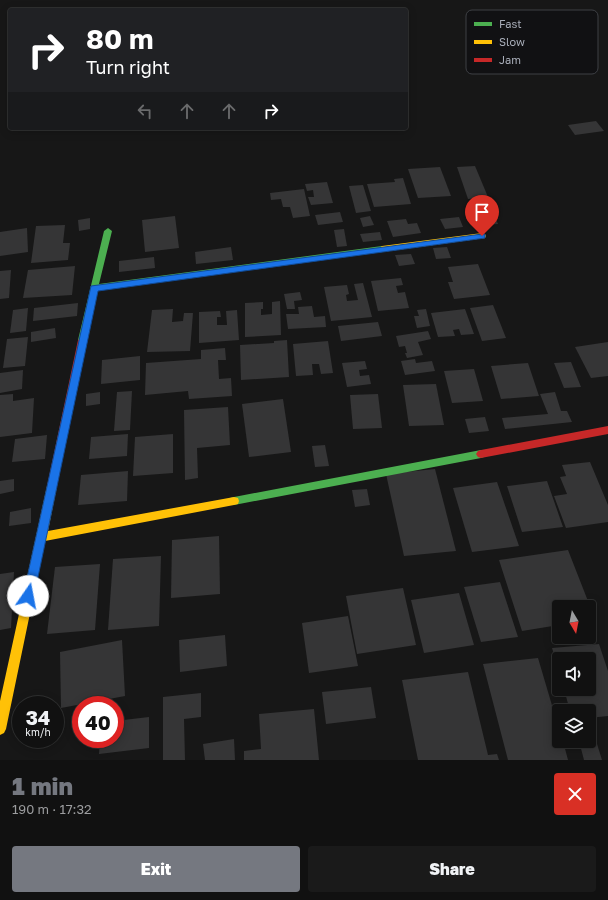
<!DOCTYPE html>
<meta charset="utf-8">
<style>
:root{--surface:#111;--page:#1a1a1a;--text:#f1f3f6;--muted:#9c9d9f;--line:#303131;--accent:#757880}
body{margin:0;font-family:"Golos Text",sans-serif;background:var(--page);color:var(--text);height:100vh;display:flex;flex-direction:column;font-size:15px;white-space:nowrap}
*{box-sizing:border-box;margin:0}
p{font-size:13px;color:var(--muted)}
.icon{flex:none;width:22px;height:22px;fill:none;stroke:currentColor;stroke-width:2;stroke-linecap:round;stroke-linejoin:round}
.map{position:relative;height:760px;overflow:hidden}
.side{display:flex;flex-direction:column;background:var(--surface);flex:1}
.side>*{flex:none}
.hud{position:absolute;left:8px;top:8px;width:400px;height:122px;border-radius:4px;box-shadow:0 2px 10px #0003,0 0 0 1px var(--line);background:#202124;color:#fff;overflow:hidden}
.needle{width:26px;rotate:170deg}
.tools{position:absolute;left:552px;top:600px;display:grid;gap:8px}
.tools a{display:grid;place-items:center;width:44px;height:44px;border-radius:4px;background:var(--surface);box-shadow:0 2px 10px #0003,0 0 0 1px var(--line);font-size:20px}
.speed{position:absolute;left:12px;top:696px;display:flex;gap:8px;font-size:20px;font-weight:700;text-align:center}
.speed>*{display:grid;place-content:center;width:52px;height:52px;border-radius:50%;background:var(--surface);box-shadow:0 2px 10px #0003,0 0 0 1px var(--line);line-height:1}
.speed small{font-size:10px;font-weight:400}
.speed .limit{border:6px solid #d22;background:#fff;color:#111}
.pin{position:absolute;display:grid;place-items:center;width:34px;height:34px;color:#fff;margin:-41px -17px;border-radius:50% 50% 50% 0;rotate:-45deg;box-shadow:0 0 4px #0007}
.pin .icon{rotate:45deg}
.me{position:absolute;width:44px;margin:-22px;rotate:12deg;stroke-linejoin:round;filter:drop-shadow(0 0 3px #0008)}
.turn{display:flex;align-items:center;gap:14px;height:84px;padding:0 12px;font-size:18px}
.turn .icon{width:52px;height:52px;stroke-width:2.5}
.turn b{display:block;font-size:28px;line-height:34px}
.lanes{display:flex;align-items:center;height:38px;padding:0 12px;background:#0003;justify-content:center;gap:20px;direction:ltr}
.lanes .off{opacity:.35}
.round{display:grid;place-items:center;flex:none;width:42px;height:42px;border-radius:4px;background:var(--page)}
.overview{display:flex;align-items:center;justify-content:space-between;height:68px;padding:0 12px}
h1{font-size:24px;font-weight:800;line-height:30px;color:var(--accent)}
.button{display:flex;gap:8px;margin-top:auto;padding:8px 12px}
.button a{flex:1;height:46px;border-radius:4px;background:var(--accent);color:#fff;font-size:16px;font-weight:800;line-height:46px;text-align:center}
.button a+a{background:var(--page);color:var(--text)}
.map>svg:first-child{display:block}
.building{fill:#353536}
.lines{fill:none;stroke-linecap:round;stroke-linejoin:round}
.fast{fill:#4caf50;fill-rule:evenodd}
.slow{fill:#ffc107;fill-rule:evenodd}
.jam{fill:#c62828;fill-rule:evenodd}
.route{fill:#1a73e8;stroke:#114b97}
.key{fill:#111113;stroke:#3e4045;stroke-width:1}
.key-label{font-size:11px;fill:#a8adb8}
</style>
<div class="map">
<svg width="608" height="760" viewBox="0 0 608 760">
<rect width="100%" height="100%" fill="#171717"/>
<g class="building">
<polygon points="596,121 604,131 575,135 568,125"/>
<polygon points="475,166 488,197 468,199 457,167"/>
<polygon points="440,167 451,196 418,198 408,169"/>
<polygon points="403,178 411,204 374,207 367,184 395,182 394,179"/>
<polygon points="327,182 333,203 311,205 308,197 314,197 313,190 307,191 305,184"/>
<polygon points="363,185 371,211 356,213 349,186"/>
<polygon points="304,189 310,216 293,218 290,207 283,207 281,199 271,200 270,193"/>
<polygon points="340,212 343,222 318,225 315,215"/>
<polygon points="493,212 498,224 484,225 480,213"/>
<polygon points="175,216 179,248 145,252 142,220"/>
<polygon points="370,216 374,225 363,227 360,218"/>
<polygon points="459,217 463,227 445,229 440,219"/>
<polygon points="90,218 90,229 79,231 78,220"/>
<polygon points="406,219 408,224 417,223 421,233 393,237 387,221"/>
<polygon points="65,225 63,243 70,243 68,260 31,263 36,226"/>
<polygon points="27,228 28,252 0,256 0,232"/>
<polygon points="344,229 347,246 337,247 334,230"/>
<polygon points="380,232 382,240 363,242 360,234"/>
<polygon points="231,247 233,260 196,264 195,252"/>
<polygon points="447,247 451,258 436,259 433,248"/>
<polygon points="411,254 415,264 399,266 395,255"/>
<polygon points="154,257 155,268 119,272 119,261"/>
<polygon points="478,264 490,295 454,299 448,282 453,282 448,267"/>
<polygon points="75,266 72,295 23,298 28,270"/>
<polygon points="11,270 9,298 0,299 0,271"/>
<polygon points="401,278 403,285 396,286 398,293 405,292 409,308 378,311 371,281"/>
<polygon points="363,283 372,317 331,321 324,287 347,285 349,294 346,295 347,301 358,300 354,284"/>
<polygon points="300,292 302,300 294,301 295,309 287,309 284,294"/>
<polygon points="280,301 281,335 245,337 245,303 263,302 263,309 261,309 261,315 272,314 272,302"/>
<polygon points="78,303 77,316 33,321 34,308"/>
<polygon points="493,305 506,338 482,341 470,308"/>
<polygon points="312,306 314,317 325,316 326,327 288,329 286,314 299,314 298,307"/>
<polygon points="28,308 26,331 10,333 13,310"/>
<polygon points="173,309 172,322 183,321 184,313 193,313 190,351 147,352 152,310"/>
<polygon points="426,309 430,326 417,328 414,316 419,316 417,310"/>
<polygon points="465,309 474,334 461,335 459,329 453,330 455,336 438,337 431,313"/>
<polygon points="237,310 239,340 199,343 199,312 220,311 221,317 217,317 217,325 227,325 226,311"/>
<polygon points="378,322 382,336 341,341 338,326"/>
<polygon points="55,328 56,338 31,342 31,332"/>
<polygon points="428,331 431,339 418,342 423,355 407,358 405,353 407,353 405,346 399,347 396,336"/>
<polygon points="28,337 25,366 3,368 7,339"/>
<polygon points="287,340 289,377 241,380 240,345 274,343 274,341"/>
<polygon points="328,341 333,373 321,374 319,364 312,364 313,375 296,376 293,344"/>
<polygon points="608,342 608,376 591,378 575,347"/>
<polygon points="225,348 226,360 218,360 219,379 231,378 232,396 189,399 188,391 145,395 146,363 201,359 201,350"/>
<polygon points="140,356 140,380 101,384 102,360"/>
<polygon points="415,359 416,363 432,361 435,371 405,375 401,361"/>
<polygon points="365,361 367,369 359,370 360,376 369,375 371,384 347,387 342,363"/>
<polygon points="571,362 581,387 564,388 554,363"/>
<polygon points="528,363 539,396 501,399 491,366"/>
<polygon points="474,369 483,401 452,403 444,371"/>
<polygon points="23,370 22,389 0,393 0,373"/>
<polygon points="436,384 444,425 409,426 403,385"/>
<polygon points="132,391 130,430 114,431 117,392"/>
<polygon points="100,392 100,404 86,406 86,394"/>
<polygon points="555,392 561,411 567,411 572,422 505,429 502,418 548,414 540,394"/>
<polygon points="13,394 13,401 34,398 32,433 0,437 0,395"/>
<polygon points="378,394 382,428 353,429 350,395"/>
<polygon points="283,399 291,452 249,457 242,404"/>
<polygon points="228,407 230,445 197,448 198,478 185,480 184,410"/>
<polygon points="485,417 489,431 469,433 465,419"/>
<polygon points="128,434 127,456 89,459 91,437"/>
<polygon points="173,434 173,473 133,476 135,437"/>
<polygon points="47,435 45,459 12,462 15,439"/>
<polygon points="325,445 329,466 315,467 312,446"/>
<polygon points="590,462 608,505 608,522 566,528 554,496 567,494 560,477 566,476 562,465"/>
<polygon points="435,469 456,551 404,556 386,474"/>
<polygon points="128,471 127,501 78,505 81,475"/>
<polygon points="14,479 14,491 0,494 0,481"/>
<polygon points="547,481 563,527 522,532 507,486"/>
<polygon points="497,482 519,546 472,552 453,488"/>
<polygon points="367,489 370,505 355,507 352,490"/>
<polygon points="31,508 31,523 9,526 10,512"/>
<polygon points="219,536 220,594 171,598 172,540"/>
<polygon points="568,550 595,619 589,620 589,607 559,607 559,625 522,631 499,560"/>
<polygon points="161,556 159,626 108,630 113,559"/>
<polygon points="100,564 95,630 47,634 55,567"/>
<polygon points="14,572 11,628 0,630 0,574"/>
<polygon points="500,582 518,637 481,642 464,587"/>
<polygon points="403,588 416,645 357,654 346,596"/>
<polygon points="459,593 474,645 424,653 411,600"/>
<polygon points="348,616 358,666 309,673 302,623"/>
<polygon points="225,635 227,666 180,672 179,640"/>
<polygon points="122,640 125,696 61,708 60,652"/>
<polygon points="599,644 608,671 608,716 589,718 589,711 570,711 564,689 589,689 589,659 559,659 559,670 552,648"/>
<polygon points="538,658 559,729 559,741 563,741 568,760 508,760 483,664"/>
<polygon points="468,672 488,755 497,754 499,760 418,760 402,680"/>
<polygon points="371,687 376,718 326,724 322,692"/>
<polygon points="201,693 201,717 184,719 185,760 163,760 163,697"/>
<polygon points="314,709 319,760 244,760 244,751 261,749 259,714"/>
<polygon points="149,717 149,748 99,754 100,739 115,739 115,721"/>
<polygon points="589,718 602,760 584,760 579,741 589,741"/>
<polygon points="234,739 235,760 205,760 203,744"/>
</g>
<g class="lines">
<g class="fast">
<polygon points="108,228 112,231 99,284 382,246 386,249 382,252 98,290 86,340 82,343 78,340 104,231"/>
<polygon points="481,450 484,451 486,454 484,457 481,458 234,505 230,504 229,501 230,498 234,497"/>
</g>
<g class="slow">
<polygon points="482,233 485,234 486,236 485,238 382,252 378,249 382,246"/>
<polygon points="52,482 56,483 57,486 48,531 234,497 238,498 239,501 238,504 234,505 45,541 6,729 4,733 0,735 0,701 47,486 48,483"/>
</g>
<g class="jam">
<polygon points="82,337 86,340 57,486 56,489 52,490 48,489 47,486 78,340"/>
<polygon points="608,426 608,434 481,458 478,457 476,454 478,451 481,450"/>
</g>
</g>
<polygon class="route" points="482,234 485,234 485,238 98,291 34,596 32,600 28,601 24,600 23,596 91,286"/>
<rect x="466" y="10" width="132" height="64" rx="6" class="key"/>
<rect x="474" y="22" width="18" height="4" fill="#4caf50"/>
<rect x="474" y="40" width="18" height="4" fill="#ffc107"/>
<rect x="474" y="58" width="18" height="4" fill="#c62828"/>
<g class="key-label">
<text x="499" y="28">Fast</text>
<text x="499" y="46">Slow</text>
<text x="499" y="64">Jam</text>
</g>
</svg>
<div class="tools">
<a><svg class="needle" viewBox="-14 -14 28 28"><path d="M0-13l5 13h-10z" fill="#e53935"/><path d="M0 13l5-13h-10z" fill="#9c9d9f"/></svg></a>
<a><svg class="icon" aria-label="sound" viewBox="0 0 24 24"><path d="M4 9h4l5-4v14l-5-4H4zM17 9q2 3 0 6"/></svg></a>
<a><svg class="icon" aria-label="layers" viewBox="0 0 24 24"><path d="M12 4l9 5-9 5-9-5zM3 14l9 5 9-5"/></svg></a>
</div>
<div class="speed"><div>34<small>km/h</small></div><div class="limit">40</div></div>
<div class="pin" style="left:482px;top:236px;background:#d93025"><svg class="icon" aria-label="arrive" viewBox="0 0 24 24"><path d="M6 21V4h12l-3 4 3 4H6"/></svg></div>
<svg class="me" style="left:28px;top:596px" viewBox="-20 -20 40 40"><circle r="19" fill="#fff"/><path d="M0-13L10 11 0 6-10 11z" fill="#1a73e8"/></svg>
<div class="hud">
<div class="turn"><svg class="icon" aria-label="right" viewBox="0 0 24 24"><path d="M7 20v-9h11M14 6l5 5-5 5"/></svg><div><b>80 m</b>Turn right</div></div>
<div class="lanes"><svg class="icon off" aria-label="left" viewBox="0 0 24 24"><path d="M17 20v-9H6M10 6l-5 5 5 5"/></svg><svg class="icon off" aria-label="ahead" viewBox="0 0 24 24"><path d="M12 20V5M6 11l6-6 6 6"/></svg><svg class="icon off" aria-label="ahead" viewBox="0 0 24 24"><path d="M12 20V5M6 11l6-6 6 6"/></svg><svg class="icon" aria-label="right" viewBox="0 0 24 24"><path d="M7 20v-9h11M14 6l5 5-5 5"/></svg></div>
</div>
</div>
<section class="side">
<div class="overview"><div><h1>1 min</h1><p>190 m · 17:32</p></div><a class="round" style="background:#d93025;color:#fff"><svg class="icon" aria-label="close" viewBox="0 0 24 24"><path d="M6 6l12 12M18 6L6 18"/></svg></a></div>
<div class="button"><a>Exit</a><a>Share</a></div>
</section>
